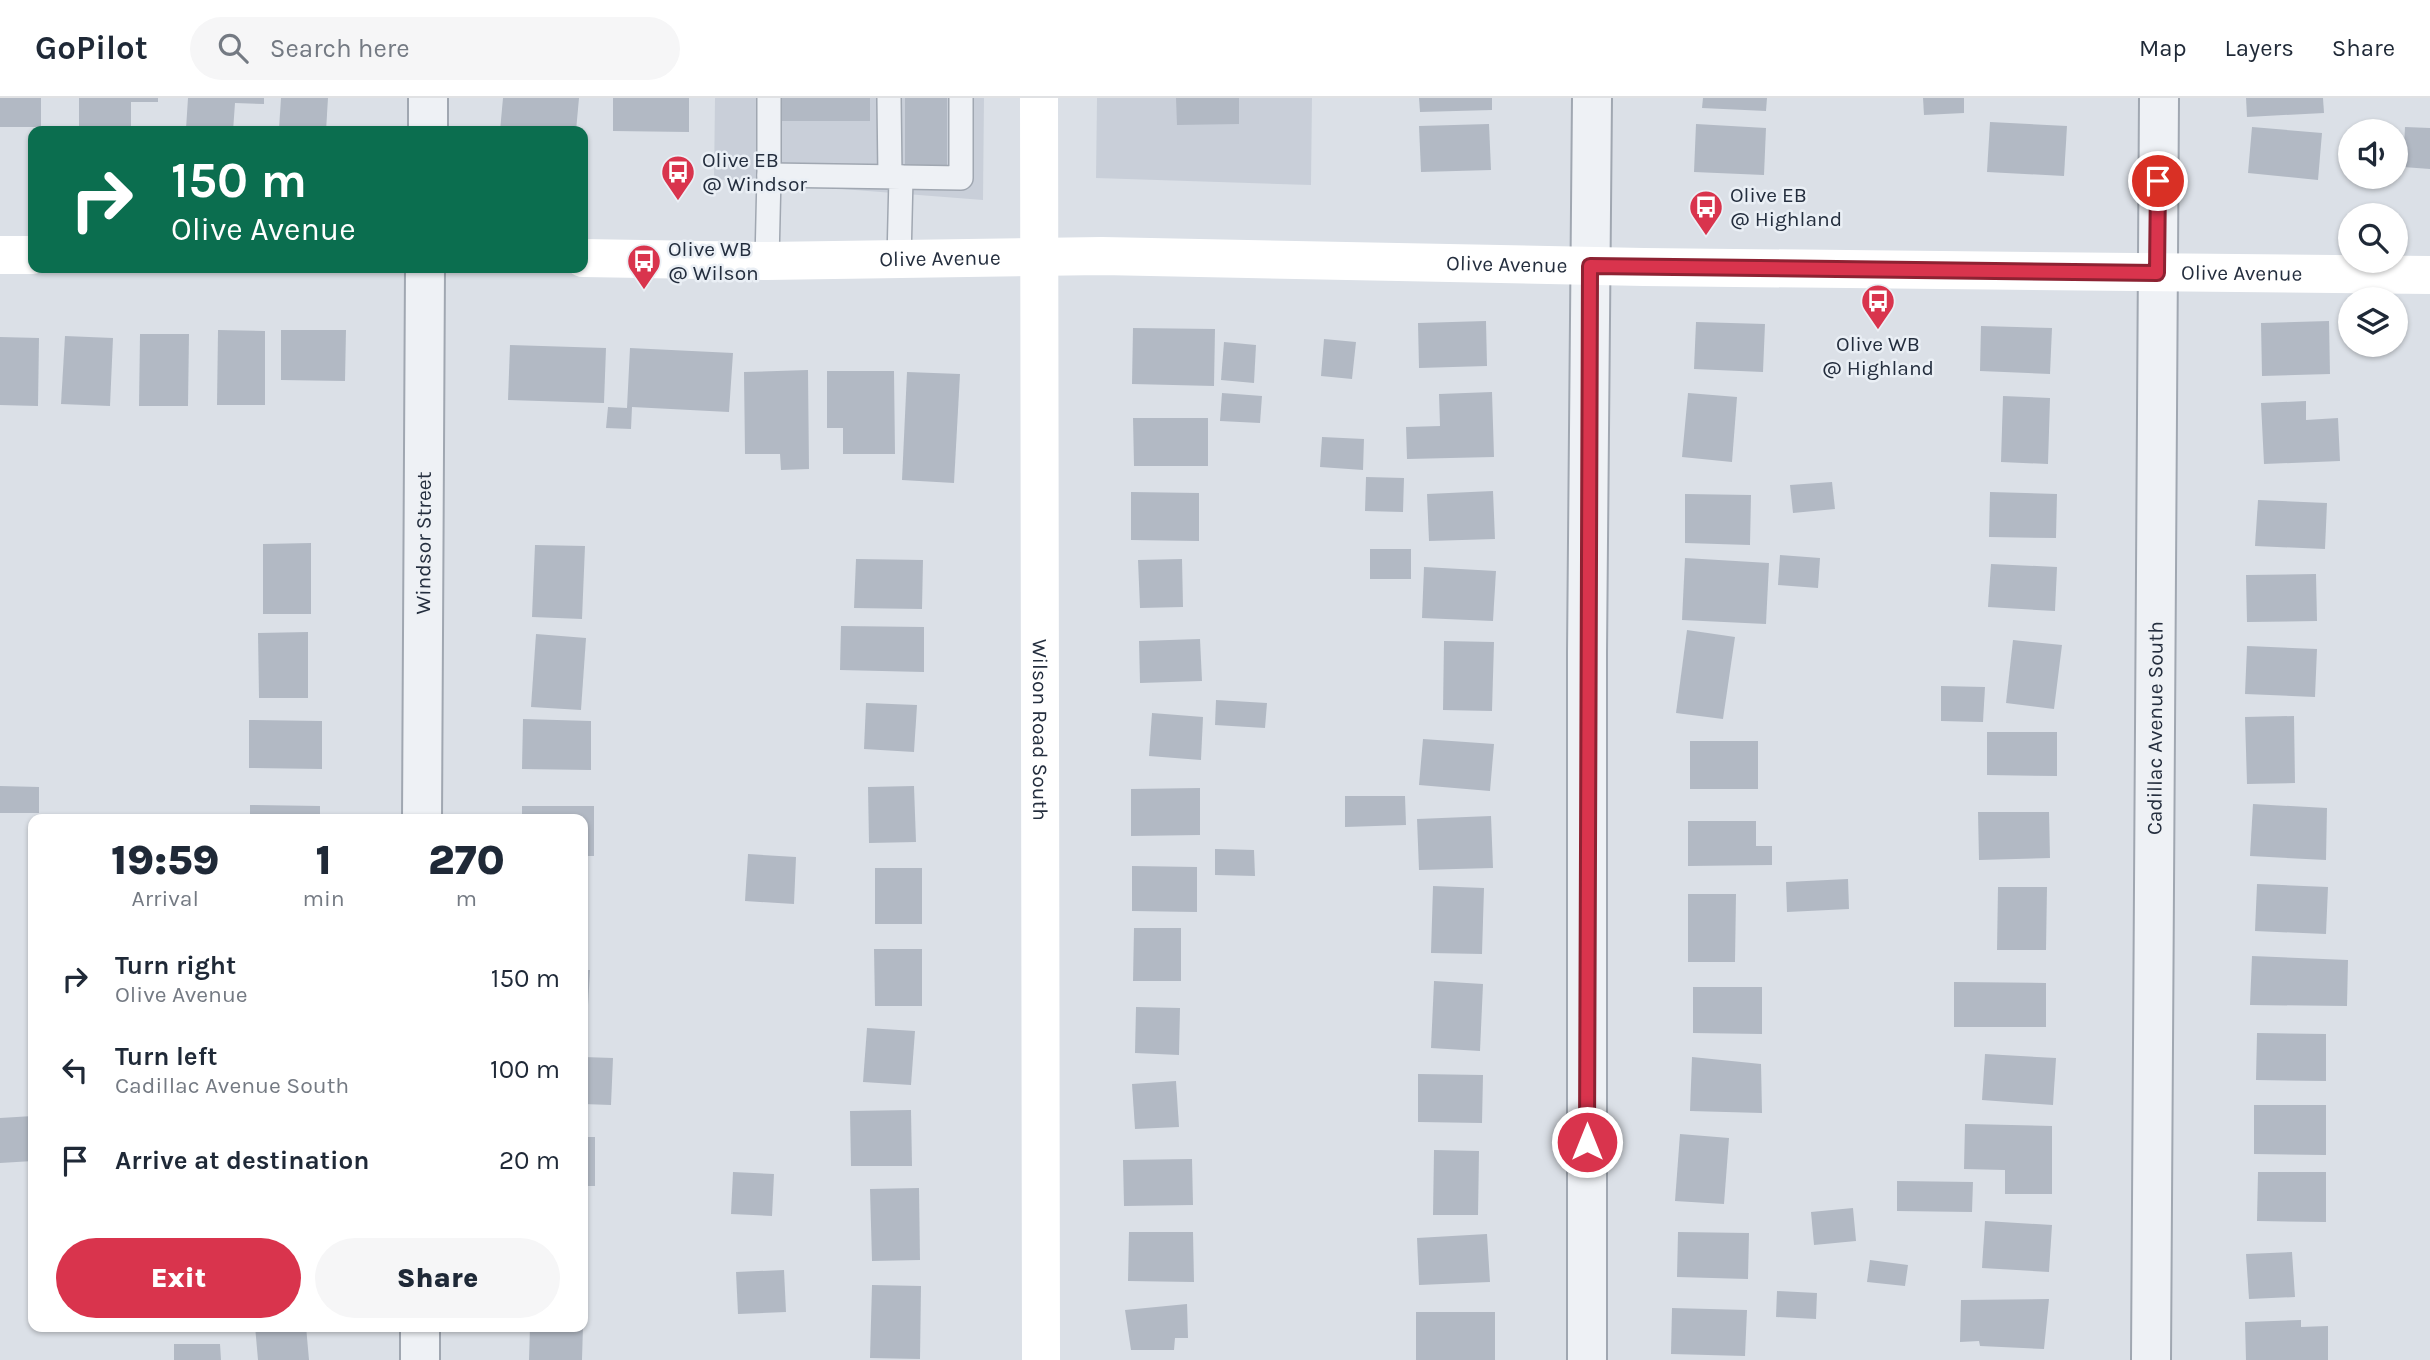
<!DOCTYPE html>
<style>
:root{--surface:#fff;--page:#f6f6f7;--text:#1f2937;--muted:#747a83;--line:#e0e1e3;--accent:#d9344d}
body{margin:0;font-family:Karla,sans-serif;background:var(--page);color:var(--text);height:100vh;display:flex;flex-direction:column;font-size:26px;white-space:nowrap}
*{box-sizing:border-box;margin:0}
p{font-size:23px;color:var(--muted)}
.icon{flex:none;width:38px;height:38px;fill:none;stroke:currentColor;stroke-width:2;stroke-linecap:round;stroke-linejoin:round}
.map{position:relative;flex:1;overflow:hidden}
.drawer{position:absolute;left:28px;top:716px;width:560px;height:518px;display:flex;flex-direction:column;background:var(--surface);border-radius:14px;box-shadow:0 2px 5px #0004}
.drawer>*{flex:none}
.guide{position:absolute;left:28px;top:28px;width:560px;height:147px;border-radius:14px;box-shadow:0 2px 5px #0004;background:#0b6e4f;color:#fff;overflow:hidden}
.buttons{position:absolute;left:2338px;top:21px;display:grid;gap:14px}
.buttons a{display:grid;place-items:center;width:70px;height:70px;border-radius:50%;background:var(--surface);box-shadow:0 2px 5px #0004;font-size:35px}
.pin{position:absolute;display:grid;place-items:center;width:60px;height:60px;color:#fff;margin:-30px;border:4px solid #fff;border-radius:50%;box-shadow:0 2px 7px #0007}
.me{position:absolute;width:77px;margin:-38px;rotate:0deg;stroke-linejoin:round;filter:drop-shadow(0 0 5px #0008)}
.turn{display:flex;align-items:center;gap:24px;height:147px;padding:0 28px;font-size:32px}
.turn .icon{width:91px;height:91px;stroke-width:2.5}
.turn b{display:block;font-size:49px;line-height:60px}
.eta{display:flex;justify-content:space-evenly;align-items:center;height:119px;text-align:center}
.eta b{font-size:42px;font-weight:800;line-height:49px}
.button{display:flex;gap:14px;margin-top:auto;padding:14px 28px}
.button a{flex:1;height:80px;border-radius:42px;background:var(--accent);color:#fff;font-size:28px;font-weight:800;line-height:80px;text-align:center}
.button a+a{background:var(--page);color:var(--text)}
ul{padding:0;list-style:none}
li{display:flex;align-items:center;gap:21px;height:91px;padding:0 28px}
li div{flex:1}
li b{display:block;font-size:26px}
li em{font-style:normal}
header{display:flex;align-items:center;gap:42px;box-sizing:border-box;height:98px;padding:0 35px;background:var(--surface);border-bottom:2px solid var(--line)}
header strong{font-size:33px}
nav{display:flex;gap:38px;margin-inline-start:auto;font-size:24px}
.search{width:490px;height:63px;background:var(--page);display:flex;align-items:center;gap:18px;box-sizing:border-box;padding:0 24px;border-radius:38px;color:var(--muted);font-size:26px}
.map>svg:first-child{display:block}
.built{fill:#c9cfd9}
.building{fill:#b2b9c4}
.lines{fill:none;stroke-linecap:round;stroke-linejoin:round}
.lane-casing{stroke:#a0a7b1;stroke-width:26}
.street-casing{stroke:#a0a7b1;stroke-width:42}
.lane{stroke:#eef1f5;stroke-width:23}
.street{stroke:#eef1f5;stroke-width:38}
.secondary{stroke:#fff;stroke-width:38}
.route-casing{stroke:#8d2232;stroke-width:18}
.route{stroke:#d9344d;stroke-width:12}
.labels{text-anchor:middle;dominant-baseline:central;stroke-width:5;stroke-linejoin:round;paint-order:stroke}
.poi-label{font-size:21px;fill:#242e3e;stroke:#eaeff5;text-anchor:start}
.street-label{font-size:21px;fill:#242e3e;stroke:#eaeff5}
</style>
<header>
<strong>GoPilot</strong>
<div class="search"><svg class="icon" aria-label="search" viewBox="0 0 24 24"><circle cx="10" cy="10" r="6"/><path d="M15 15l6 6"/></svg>Search here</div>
<nav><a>Map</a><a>Layers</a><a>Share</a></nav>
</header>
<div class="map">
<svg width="2430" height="1262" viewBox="0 0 2430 1262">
<rect width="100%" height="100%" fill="#dbe0e7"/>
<g class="built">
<polygon points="715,0 984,0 983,102 714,81"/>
<polygon points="1097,0 1312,0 1311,87 1096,80"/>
</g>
<g class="building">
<rect x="0" y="0" width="41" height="29"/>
<polygon points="79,0 158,0 158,4 131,4 131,31 79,32"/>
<polygon points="188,0 264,0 264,6 235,5 233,33 186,31"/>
<polygon points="281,0 328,0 326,33 279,31"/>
<polygon points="503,0 579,0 576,33 500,33"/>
<polygon points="613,0 689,0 689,34 613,33"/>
<rect x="779" y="0" width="91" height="23"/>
<polygon points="905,0 947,0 947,69 905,68"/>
<polygon points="1176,0 1239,0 1239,26 1177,27"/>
<polygon points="1419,0 1492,0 1492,12 1420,14"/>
<polygon points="1703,0 1767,0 1766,13 1702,10"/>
<polygon points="1923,0 1964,0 1964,15 1924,17"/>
<polygon points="2246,0 2323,0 2324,15 2247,19"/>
<polygon points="1990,24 2067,28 2064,78 1987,74"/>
<polygon points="1489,26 1491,72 1421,74 1419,28"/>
<polygon points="1696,26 1766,30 1764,77 1694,74"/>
<polygon points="2252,29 2322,35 2318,82 2248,75"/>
<polygon points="2405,29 2430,30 2430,71 2403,69"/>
<polygon points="1486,223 1487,268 1419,270 1418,225"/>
<polygon points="2329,223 2330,276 2262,278 2261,225"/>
<polygon points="1696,224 1765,226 1763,274 1694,271"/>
<polygon points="1981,228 2052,230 2050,276 1980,273"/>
<polygon points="1133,230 1215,231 1214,288 1132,286"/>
<polygon points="218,232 265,233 265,307 217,307"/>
<polygon points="281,232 346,232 345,283 281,282"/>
<polygon points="140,236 189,236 188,308 139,308"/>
<polygon points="65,238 113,240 110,308 61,306"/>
<polygon points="0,239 39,240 38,308 0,307"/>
<polygon points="1324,241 1356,244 1352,281 1321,278"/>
<polygon points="1224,244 1256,247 1254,285 1221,282"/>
<polygon points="510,247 606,250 604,305 508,302"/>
<polygon points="630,250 733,255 729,314 632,309 631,331 606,330 608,309 627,310"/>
<polygon points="808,272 809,371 781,372 780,356 745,356 744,274"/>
<polygon points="827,273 894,273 895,356 843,356 843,330 827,330"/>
<polygon points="907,274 960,276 954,385 902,382"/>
<polygon points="1492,294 1494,359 1407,361 1406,329 1440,328 1439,296"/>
<polygon points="1222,295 1262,298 1260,325 1220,323"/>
<polygon points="1688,295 1737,299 1732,364 1682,359"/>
<polygon points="2003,298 2050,300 2048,366 2001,364"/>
<polygon points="2306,303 2306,322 2338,320 2340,363 2264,366 2261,305"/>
<polygon points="1133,320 1208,320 1208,368 1134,368"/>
<polygon points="1322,339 1364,341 1363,372 1320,369"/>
<polygon points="1366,379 1404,380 1403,414 1365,413"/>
<polygon points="1832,384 1835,411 1793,415 1790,387"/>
<polygon points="1493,393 1495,441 1429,443 1427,396"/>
<polygon points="1131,394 1199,395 1199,443 1131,442"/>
<polygon points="1990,394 2057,396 2056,440 1989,439"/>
<polygon points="1685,396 1751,397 1750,447 1685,445"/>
<polygon points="2258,402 2327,405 2325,451 2255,448"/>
<polygon points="311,445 311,516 263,516 263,446"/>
<polygon points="535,447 585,448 582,521 532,519"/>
<rect x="1370" y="451" width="41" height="30"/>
<polygon points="1780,457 1820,460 1818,490 1778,487"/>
<polygon points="1685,460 1769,465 1766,526 1682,522"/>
<polygon points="856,461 923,462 922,511 854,510"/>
<polygon points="1182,461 1183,509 1140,510 1138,462"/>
<polygon points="1991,466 2057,469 2055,513 1988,509"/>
<polygon points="1424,469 1496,473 1493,523 1422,520"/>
<polygon points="2316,476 2317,523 2247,524 2246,477"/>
<polygon points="841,528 924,529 924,574 840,572"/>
<polygon points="1687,532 1735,539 1723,621 1676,615"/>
<polygon points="308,534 308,600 259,600 258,535"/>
<polygon points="536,536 586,540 581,612 531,609"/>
<polygon points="1200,541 1202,583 1140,585 1139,543"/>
<polygon points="2013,542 2062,547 2054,611 2006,605"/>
<polygon points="1444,543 1494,544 1492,613 1443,612"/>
<polygon points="2247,548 2317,551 2315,599 2245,596"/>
<polygon points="1941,588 1985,589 1983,624 1941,623"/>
<polygon points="1216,602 1267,605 1265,630 1215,627"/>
<polygon points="866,605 917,607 914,654 864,651"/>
<polygon points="1152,615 1203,619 1201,662 1149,658"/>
<polygon points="2294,618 2295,685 2247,686 2245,619"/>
<polygon points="523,621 591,623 591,672 522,671"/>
<polygon points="249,622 322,623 322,671 249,670"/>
<polygon points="1987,634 2057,634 2057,678 1987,677"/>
<polygon points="1423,641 1494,646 1490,693 1419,687"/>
<rect x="1690" y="643" width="68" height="48"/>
<polygon points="0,688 39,689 39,715 0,715"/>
<polygon points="914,688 916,744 869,745 868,689"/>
<polygon points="1200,690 1200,737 1131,738 1131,691"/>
<polygon points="1345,698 1405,698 1406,727 1345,729"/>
<polygon points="2253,706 2327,710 2326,762 2250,758"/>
<polygon points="250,707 320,708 320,721 250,721"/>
<polygon points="522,708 594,708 594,758 583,758 583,721 522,721"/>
<polygon points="1978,714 2049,714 2050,760 1979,762"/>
<polygon points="1491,718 1493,770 1419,772 1417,721"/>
<polygon points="1688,723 1756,723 1756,748 1772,748 1772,767 1688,768"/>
<polygon points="1215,751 1254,752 1255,778 1215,777"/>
<polygon points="748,756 796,759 794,806 745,803"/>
<polygon points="1132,768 1197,769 1197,814 1132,813"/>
<rect x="875" y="770" width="47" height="56"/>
<polygon points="1848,781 1849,811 1787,814 1786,784"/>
<polygon points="2257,786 2328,789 2326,836 2255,833"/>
<polygon points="1433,788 1484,790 1482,856 1431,855"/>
<polygon points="1998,789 2047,789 2046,852 1997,852"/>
<polygon points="1688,796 1736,796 1735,864 1688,864"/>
<polygon points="1134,830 1181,830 1181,883 1133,883"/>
<polygon points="874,851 922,851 922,908 875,908"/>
<polygon points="2252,858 2348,862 2347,908 2250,907"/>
<polygon points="583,872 590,872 586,943 583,943"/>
<polygon points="1434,883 1483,886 1480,953 1431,950"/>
<polygon points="1954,884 2046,885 2046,929 1954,929"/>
<polygon points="1693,889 1762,889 1762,936 1693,935"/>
<polygon points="1136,909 1180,910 1179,957 1135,955"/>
<polygon points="867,930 915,933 911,987 863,984"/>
<polygon points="2257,935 2326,936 2326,983 2256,982"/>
<polygon points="1985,956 2056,960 2053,1007 1982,1002"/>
<polygon points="583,959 613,960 611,1007 583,1006"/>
<polygon points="1692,959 1761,966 1762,1015 1690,1013"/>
<polygon points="1418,976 1483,977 1482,1025 1418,1024"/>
<polygon points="1176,983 1179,1029 1135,1031 1132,986"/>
<polygon points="2254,1007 2326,1007 2326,1057 2254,1056"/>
<polygon points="911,1012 912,1068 851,1068 850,1013"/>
<polygon points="33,1018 33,1063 0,1065 0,1020"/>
<polygon points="1965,1026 2052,1028 2052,1096 2005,1096 2005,1072 1964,1071"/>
<polygon points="1680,1036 1729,1040 1724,1106 1675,1103"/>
<rect x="583" y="1039" width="12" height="49"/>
<polygon points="1434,1052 1479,1053 1478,1117 1433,1117"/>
<polygon points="1192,1061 1193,1107 1124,1108 1123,1062"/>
<polygon points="733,1074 774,1076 772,1118 731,1116"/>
<polygon points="2258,1074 2326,1074 2326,1124 2257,1123"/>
<polygon points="1897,1083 1973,1084 1972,1114 1897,1113"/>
<polygon points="919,1090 920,1162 872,1163 870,1091"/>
<polygon points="1853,1110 1856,1143 1814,1147 1811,1114"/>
<polygon points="1985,1123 2052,1127 2049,1174 1982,1170"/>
<polygon points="1129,1134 1193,1134 1194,1184 1128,1183"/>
<polygon points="1678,1134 1749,1135 1748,1181 1677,1179"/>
<polygon points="1487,1136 1490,1184 1419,1187 1417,1140"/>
<polygon points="2292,1154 2295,1199 2249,1201 2246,1156"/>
<polygon points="1870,1162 1908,1167 1905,1188 1867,1184"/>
<polygon points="784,1172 786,1214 738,1216 736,1174"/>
<polygon points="872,1187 921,1188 920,1261 870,1260"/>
<polygon points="1777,1193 1817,1195 1816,1221 1776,1219"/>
<polygon points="2049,1201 2044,1251 1980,1248 1979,1243 1960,1244 1961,1202"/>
<polygon points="1187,1206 1188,1240 1175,1240 1174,1252 1131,1252 1125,1212"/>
<polygon points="1672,1210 1747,1212 1745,1258 1671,1256"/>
<rect x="1416" y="1214" width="79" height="48"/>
<polygon points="2301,1222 2301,1229 2328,1228 2328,1262 2246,1262 2245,1224"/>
<polygon points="255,1228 306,1228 309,1262 258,1262"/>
<polygon points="530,1228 583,1228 582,1262 529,1262"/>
<polygon points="174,1246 220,1246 221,1262 174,1262"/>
</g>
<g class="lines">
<g class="lane-casing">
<g id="lane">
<polyline points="769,0 769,77"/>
<polyline points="889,0 890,78"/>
<polyline points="901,79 961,80 961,0"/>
<polyline points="767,163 769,77 901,79 899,162"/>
</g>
</g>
<g class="street-casing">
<g id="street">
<polyline points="428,33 428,0"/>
<path id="s1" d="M422 721 425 170"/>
<polyline points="420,1262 420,1228"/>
<polyline points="1587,1262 1587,554 1592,0"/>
<path id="s2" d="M2151 1262 2159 0"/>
</g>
</g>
<use href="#lane" class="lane"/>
<use href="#street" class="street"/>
<g class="secondary">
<path id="s3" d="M1039 0 1041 1262"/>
<polyline points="0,157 33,157"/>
<path id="s4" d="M583 160 767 163 1102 158 1644 169 2430 177"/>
</g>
</g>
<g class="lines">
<g class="route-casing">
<polyline id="route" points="1587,1044 1590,168 2157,175 2158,83"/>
</g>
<use href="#route" class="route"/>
</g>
<defs>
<g id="bus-pin" transform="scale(1.75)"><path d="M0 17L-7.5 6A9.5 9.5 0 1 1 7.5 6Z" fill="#d9344d" stroke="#eaeff5"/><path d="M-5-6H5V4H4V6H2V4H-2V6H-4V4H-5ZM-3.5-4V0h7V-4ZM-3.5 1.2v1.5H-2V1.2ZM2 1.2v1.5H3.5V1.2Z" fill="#fff"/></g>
</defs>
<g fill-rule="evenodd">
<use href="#bus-pin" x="678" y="74"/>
<use href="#bus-pin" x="1706" y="109"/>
<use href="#bus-pin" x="644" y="163"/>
<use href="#bus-pin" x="1878" y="203"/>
</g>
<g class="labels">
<g class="poi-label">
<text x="702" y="62">Olive EB<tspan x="702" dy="24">@ Windsor</tspan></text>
<text x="1730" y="97">Olive EB<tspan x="1730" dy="24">@ Highland</tspan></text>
<text x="668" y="151">Olive WB<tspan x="668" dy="24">@ Wilson</tspan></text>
<text x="1878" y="246" text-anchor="middle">Olive WB<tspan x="1878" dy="24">@ Highland</tspan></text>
</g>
<g class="street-label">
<text stroke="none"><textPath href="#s4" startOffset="357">Olive Avenue</textPath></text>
<text stroke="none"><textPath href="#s4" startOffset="924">Olive Avenue</textPath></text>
<text stroke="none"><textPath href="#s4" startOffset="1659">Olive Avenue</textPath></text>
<text stroke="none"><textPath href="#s1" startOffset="276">Windsor Street</textPath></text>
<text stroke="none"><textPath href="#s3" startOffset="632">Wilson Road South</textPath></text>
<text stroke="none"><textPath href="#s2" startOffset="632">Cadillac Avenue South</textPath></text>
</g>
</g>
</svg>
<div class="buttons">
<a><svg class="icon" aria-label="sound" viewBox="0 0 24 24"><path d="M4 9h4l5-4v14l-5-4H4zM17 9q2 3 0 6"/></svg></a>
<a><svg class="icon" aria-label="search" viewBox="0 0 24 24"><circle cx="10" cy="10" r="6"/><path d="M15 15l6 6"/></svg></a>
<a><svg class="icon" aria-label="layers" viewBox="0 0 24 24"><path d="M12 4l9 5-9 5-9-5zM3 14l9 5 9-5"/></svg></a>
</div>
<div class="pin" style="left:2158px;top:83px;background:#d93025"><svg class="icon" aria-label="arrive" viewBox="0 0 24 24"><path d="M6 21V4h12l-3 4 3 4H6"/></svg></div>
<svg class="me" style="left:1587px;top:1044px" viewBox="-20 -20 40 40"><circle r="17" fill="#d9344d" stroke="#fff" stroke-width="3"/><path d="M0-11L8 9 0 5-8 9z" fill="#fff"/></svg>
<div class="guide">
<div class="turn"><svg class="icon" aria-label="right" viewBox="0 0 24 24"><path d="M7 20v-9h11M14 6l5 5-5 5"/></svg><div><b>150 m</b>Olive Avenue</div></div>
</div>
<section class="drawer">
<div class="eta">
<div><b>19:59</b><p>Arrival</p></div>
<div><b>1</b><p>min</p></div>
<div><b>270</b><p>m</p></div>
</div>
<ul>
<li><svg class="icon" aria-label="right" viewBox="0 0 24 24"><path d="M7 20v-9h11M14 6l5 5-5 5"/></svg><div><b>Turn right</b><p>Olive Avenue</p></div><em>150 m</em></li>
<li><svg class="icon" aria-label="left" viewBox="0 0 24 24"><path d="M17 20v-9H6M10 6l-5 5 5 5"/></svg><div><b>Turn left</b><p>Cadillac Avenue South</p></div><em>100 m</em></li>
<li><svg class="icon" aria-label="arrive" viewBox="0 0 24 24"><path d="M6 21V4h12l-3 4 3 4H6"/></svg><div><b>Arrive at destination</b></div><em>20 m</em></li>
</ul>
<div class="button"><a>Exit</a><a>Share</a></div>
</section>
</div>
